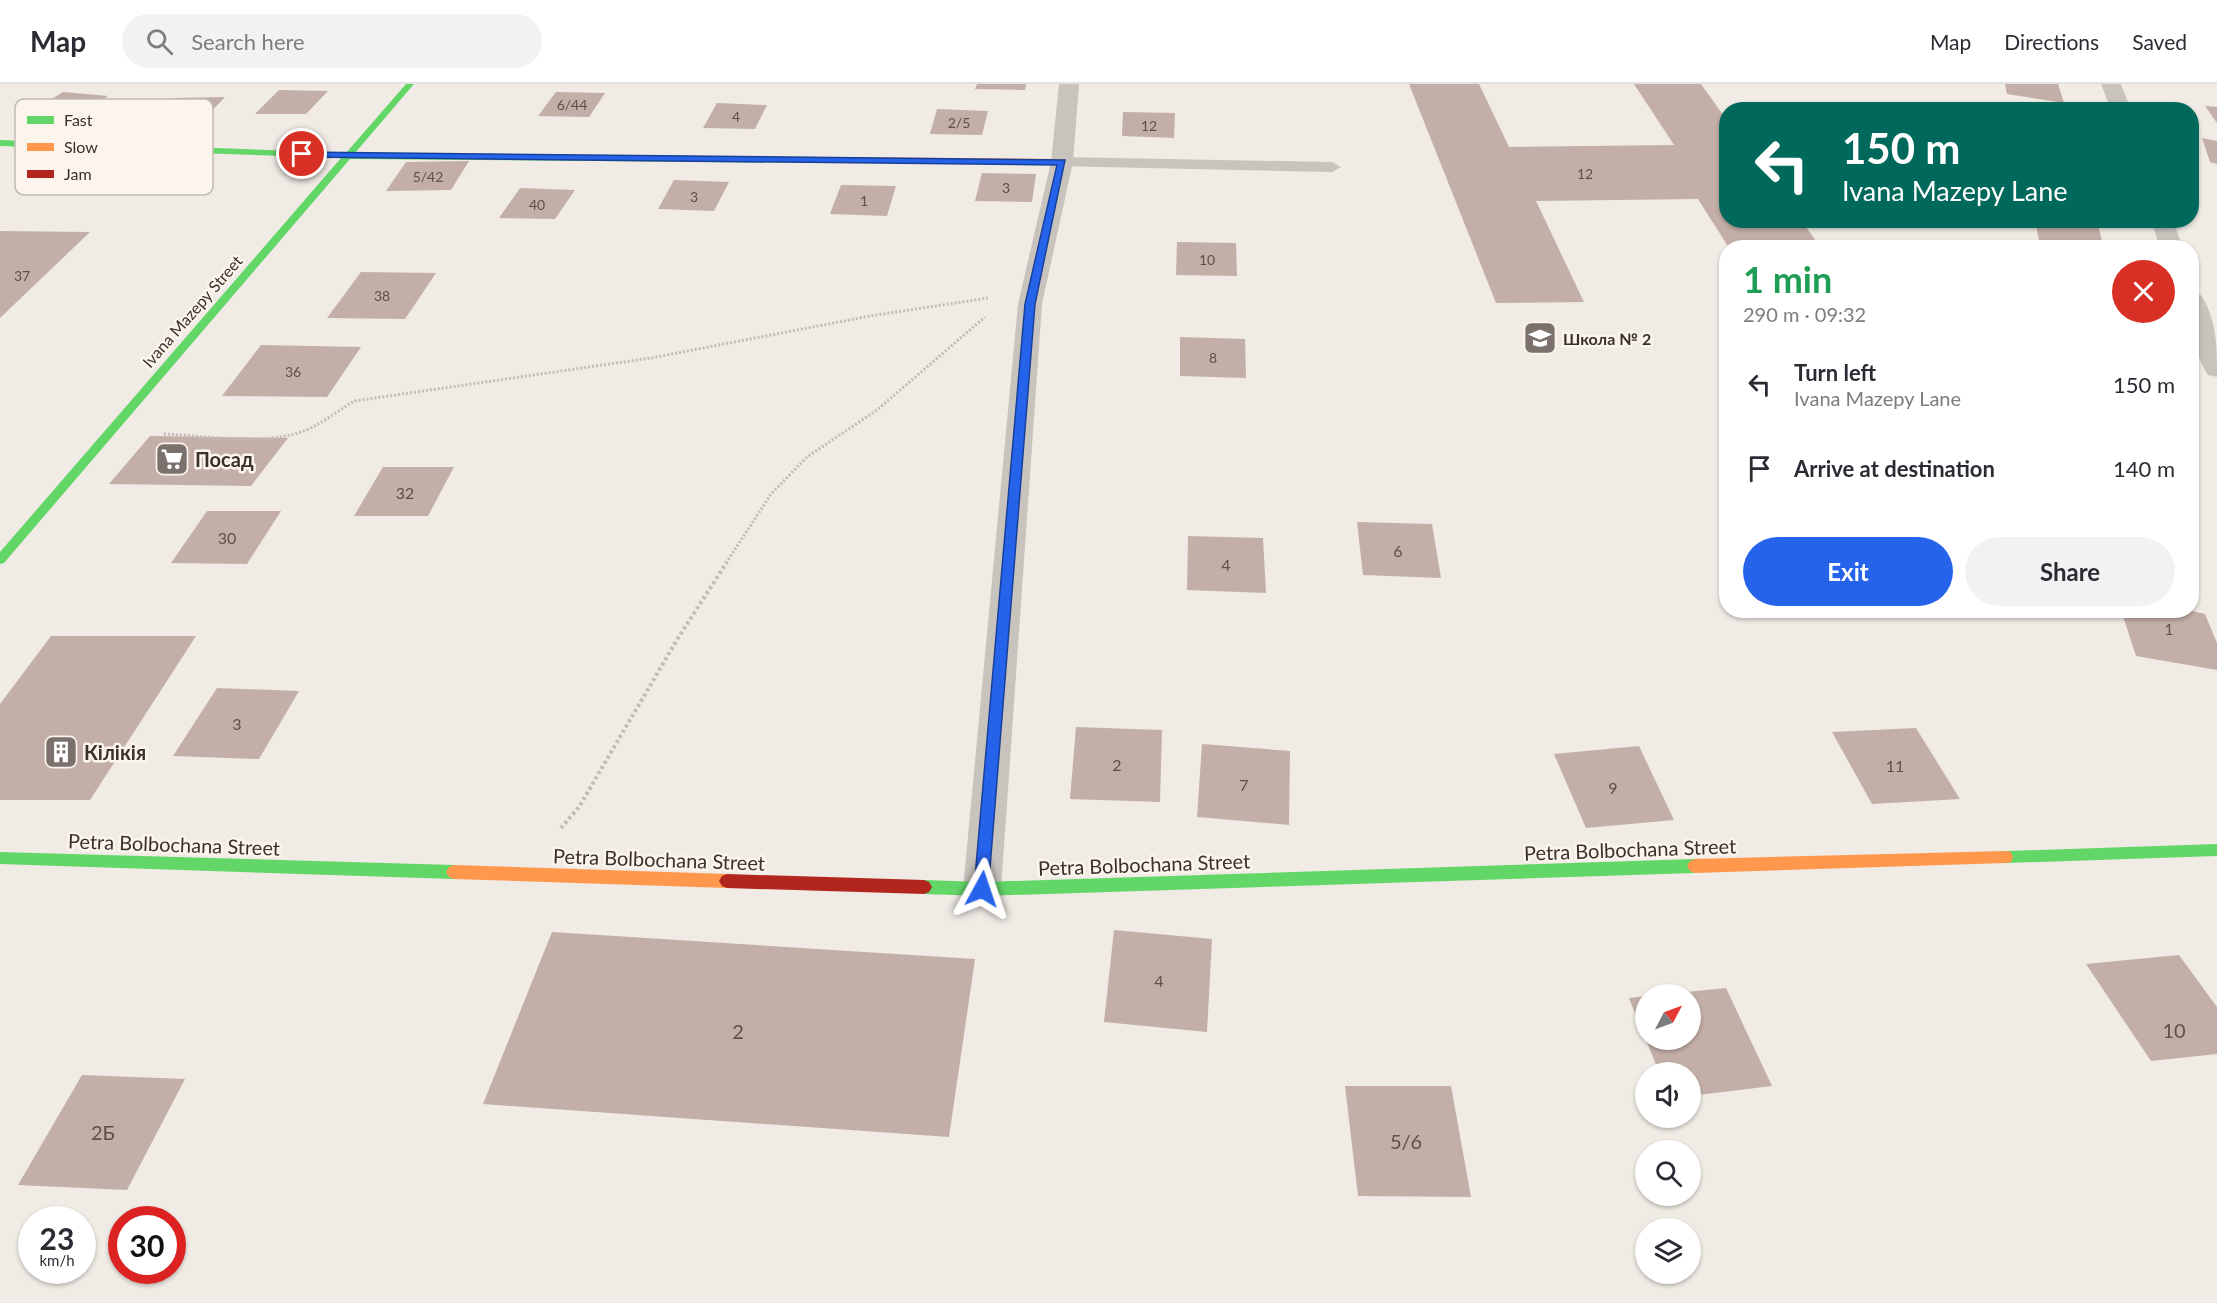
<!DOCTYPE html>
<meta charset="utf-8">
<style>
:root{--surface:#fff;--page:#f2f2f3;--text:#2b2b33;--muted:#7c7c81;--line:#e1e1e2;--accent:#2563eb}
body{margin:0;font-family:Lato,sans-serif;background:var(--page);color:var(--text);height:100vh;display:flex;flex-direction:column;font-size:22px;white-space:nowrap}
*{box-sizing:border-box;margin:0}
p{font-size:20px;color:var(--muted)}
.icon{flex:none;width:33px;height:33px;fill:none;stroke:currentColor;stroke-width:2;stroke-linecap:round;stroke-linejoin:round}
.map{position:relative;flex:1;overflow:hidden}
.sheet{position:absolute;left:1719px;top:156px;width:480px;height:378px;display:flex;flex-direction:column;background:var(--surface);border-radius:24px;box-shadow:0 2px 4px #0004}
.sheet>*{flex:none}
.banner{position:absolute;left:1719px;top:18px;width:480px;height:126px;border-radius:24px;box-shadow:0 2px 4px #0004;background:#00695c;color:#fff;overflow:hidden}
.needle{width:39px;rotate:49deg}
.fabs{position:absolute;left:1635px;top:900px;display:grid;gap:12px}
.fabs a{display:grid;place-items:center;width:66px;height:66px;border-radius:50%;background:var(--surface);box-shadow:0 2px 4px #0004;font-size:30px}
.speed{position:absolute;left:18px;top:1122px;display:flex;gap:12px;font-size:30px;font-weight:700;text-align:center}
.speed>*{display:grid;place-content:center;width:78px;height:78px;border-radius:50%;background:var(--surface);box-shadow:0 2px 4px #0004;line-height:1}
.speed small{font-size:15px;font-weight:400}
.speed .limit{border:9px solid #d22;background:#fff;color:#111}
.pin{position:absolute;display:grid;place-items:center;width:51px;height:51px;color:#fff;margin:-26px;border:3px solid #fff;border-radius:50%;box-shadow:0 2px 6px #0007}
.me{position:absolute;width:66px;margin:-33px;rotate:5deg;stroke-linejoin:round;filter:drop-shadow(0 0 4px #0008)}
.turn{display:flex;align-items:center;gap:21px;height:126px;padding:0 24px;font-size:27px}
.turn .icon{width:78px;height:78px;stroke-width:2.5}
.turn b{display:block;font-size:42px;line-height:51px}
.round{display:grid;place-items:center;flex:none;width:63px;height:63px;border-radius:32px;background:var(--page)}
.overview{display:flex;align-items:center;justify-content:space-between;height:102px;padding:0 24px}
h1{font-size:36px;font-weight:700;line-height:45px;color:#1e9e55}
.button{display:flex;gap:12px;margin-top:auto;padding:12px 24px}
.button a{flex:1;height:69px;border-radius:36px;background:var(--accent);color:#fff;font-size:24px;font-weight:700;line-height:69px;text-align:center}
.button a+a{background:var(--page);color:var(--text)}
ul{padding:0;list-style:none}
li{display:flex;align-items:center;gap:18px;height:84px;padding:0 24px}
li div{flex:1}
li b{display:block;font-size:22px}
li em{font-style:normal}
header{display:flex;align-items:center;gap:36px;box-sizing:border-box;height:84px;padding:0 30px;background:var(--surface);border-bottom:2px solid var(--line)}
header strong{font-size:28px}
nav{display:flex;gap:33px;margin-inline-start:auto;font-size:21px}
.search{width:420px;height:54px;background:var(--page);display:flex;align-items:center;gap:15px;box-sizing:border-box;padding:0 21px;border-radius:33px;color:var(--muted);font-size:22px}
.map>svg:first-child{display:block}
.building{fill:#c3afa7}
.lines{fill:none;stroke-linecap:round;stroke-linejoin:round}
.path-far1{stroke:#c2bbb6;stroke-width:3;stroke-dasharray:2 2;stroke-linecap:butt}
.path{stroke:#c2bbb6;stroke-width:4;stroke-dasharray:3 3;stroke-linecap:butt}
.lane{fill:#c9c3be;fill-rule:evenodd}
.street{fill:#c9c3be;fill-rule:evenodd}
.fast{fill:#63d668;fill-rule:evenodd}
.slow{fill:#ff974d;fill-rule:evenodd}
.jam{fill:#b3261e;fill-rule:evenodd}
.route{fill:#2563eb;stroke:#184099;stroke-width:1.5}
.labels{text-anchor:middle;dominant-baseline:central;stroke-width:5;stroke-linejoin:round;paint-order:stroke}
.far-number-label{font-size:14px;fill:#5d504a}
.far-street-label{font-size:16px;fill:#3b302b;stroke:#fbf5ee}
.far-poi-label{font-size:16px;font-weight:bold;fill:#3b302b;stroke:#fbf5ee;text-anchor:start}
.number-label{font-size:16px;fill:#5d504a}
.poi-label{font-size:20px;font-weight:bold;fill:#3b302b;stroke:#fbf5ee;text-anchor:start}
.street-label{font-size:20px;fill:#3b302b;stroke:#fbf5ee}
.near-number-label{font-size:20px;fill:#5d504a}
.key{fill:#fbf5ee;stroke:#c1bab4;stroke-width:1.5}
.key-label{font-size:16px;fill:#3b302b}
</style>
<header>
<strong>Map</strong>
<div class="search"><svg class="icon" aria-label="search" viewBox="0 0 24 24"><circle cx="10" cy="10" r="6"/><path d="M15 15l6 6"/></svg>Search here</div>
<nav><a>Map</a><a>Directions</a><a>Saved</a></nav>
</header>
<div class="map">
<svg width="2217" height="1219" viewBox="0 0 2217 1219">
<rect width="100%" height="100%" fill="#f0ebe5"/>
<g class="building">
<polygon points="977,0 1026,0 1025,6 975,5"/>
<polygon points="1409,0 1479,0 1509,63 1674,61 1634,0 1701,0 1726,35 1726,136 1801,136 1821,164 1729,164 1698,115 1536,117 1584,218 1496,219"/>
<polygon points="2005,0 2058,0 2064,19 2007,10"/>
<polygon points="279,6 328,7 306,30 255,30"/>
<polygon points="63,8 108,12 72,35 26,31"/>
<polygon points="556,8 605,9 589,33 538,32"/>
<polygon points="225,13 202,37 150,38 174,14"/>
<polygon points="717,19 767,21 755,45 703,44"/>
<polygon points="2205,22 2217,23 2217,39"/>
<polygon points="937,25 988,27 982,51 930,50"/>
<polygon points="1123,28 1175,29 1174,54 1122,52"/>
<polygon points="2202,54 2217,57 2217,80 2210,78"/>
<polygon points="469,77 451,106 386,107 406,78"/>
<polygon points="982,89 1036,90 1032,118 975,117"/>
<polygon points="674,96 729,98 714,127 658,125"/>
<polygon points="841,101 896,102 887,132 830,130"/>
<polygon points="520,104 575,106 555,135 499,134"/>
<polygon points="2035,136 2097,138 2104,164 2083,164 2039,156"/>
<polygon points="0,147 90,148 0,234"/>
<polygon points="1177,158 1236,159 1237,192 1176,191"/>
<polygon points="361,188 436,189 405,235 327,234"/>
<polygon points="1180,253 1245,255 1246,294 1180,292"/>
<polygon points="261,261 361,263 327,313 222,312"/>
<polygon points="150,352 288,354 251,402 109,400"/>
<polygon points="383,383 454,383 428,432 354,432"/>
<polygon points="207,427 281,427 247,480 171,479"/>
<polygon points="1357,438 1432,440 1441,494 1363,491"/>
<polygon points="1188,452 1263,454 1266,509 1187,506"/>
<polygon points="2121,526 2188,526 2205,530 2217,559 2217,586 2136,572"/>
<polygon points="51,552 196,552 90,716 0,716 0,620"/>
<polygon points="217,604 299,607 259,675 173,672"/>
<polygon points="1076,643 1162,646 1160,718 1070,715"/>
<polygon points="1916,644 1960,715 1872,720 1832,648"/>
<polygon points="1202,660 1290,667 1289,741 1197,733"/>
<polygon points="1639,662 1674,736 1586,744 1554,670"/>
<polygon points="1114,846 1212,855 1207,948 1104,938"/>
<polygon points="552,848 975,875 949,1053 483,1020"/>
<polygon points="2179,871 2217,923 2217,970 2151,977 2086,880"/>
<polygon points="1726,904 1772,1002 1690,1012 1690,988 1659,988 1646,956 1690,956 1690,910 1676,909"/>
<polygon points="1646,912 1646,955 1645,955 1629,914"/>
<polygon points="82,991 185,995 127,1106 18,1101"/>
<polygon points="1345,1002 1451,1002 1471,1113 1358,1112"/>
</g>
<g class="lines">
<g class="path-far1">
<path d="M164 350C207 352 256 361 298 349 318 343 336 328 354 317L651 274 870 232 988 214"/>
<polyline points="726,479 771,410 807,373 877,326 985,233"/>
</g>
<polyline class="path" points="561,744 579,723 678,554 727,478"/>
<polygon class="lane" points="1062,73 1332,78 1341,83 1332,88 1056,82 1053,78 1056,74"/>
<g class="street">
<polygon points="1059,0 1079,0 1073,78 1042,220 1001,805 995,817 982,821 969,817 963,805 1018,220 1051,78"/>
<polygon points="2101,0 2121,0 2131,26 2111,26"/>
<polygon points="2151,136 2173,136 2183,164 2160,164"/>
<path d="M2192 209 2201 211C2217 236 2217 264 2217 293L2208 291C2192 267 2189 235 2192 209Z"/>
</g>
<g class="fast">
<polygon points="406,0 414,0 355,69 828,73 832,76 828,79 350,75 4,479 0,480 0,468 341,74 0,62 0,56 346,69"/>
<polygon points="2217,760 2217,772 2006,779 2001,778 1999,773 2001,768 2006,767"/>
<polygon points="0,768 454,781 459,783 462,788 459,793 454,795 0,780"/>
<polygon points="1695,775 1700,777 1703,782 1700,787 1695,789 982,812 924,810 919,808 916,803 919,798 924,796 982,798"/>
</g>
<g class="slow">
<polygon points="828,73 1062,75 1066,78 1062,81 825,78 824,76"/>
<polygon points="2006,767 2011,768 2013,773 2011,778 2006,779 1695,789 1690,787 1687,782 1690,777 1695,775"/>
<polygon points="454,781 727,790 732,792 735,797 732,802 727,804 454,795 449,793 446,788 449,783"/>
</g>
<polygon class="jam" points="727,790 924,796 929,798 932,803 929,808 924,810 727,804 722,802 719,797 722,792"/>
</g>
<polygon class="route" points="298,68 1065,76 1035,220 988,809 982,811 977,809 974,805 1025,220 1057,81 302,73"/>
<defs>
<g id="school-square" transform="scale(1.725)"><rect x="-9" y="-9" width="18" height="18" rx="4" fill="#7a716c" stroke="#fbf5ee"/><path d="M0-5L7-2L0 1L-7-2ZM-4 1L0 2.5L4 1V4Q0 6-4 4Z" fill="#fff"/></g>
<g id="supermarket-square" transform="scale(1.725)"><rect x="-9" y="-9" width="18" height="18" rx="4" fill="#7a716c" stroke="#fbf5ee"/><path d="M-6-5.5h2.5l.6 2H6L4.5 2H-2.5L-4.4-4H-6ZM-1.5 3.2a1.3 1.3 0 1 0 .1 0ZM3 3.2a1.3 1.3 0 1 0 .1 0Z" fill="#fff"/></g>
<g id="building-square" transform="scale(1.725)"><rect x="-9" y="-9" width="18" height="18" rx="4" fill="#7a716c" stroke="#fbf5ee"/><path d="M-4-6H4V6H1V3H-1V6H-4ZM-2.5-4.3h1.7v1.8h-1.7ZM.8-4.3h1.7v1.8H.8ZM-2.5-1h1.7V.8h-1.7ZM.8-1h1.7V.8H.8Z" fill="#fff"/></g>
</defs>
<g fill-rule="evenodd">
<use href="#school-square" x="1540" y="254"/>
<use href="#supermarket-square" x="172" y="375"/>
<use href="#building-square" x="61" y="668"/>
</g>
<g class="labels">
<g class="far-number-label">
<text x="572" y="20">6/44</text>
<text x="736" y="32">4</text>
<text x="959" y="38">2/5</text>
<text x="1149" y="41">12</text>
<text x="1585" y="89">12</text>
<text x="428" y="92">5/42</text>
<text x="1006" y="103">3</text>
<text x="694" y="112">3</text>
<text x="864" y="116">1</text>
<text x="537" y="120">40</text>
<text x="1207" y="175">10</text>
<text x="22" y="191">37</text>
<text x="382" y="211">38</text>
<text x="1213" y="273">8</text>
<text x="293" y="287">36</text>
</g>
<g class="far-street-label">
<text transform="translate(192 227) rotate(-49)">Ivana Mazepy Street</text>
</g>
<g class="far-poi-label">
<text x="1563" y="254">Школа № 2</text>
</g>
<g class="number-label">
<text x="405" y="408">32</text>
<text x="227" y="453">30</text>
<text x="1398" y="466">6</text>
<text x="1226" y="480">4</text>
<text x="2169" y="544">1</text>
<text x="237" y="639">3</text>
<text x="1117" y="680">2</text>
<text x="1895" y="681">11</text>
<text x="1244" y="700">7</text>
<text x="1613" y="703">9</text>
<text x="1159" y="896">4</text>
</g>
<g class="poi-label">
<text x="195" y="375">Посад</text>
<text x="84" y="668">Кілікія</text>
</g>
<g class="street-label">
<text transform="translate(174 760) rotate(2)">Petra Bolbochana Street</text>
<text transform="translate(1630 765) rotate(-2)">Petra Bolbochana Street</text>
<text transform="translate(659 775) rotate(2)">Petra Bolbochana Street</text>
<text transform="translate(1144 780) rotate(-2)">Petra Bolbochana Street</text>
</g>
<g class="near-number-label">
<text x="2174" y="946">10</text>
<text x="738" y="947">2</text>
<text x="103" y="1048">2Б</text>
<text x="1406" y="1057">5/6</text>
</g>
</g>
<rect x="15" y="15" width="198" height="96" rx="9" class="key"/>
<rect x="27" y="32" width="27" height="8" fill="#63d668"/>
<rect x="27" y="59" width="27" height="8" fill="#ff974d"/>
<rect x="27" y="86" width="27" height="8" fill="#b3261e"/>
<g class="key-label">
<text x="64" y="42">Fast</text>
<text x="64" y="69">Slow</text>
<text x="64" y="96">Jam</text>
</g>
</svg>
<div class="fabs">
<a><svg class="needle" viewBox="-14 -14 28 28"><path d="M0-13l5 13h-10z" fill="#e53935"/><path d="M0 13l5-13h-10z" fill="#7c7c81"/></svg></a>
<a><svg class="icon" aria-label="sound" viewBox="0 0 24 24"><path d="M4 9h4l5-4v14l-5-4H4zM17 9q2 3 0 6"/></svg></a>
<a><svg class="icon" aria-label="search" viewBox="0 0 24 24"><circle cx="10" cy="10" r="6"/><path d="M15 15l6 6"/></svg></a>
<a><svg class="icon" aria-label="layers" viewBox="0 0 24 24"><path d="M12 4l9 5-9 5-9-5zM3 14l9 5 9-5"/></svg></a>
</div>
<div class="speed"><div>23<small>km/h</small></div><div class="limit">30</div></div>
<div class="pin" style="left:302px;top:70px;background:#d93025"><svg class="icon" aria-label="arrive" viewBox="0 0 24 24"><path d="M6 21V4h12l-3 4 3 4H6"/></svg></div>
<svg class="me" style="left:982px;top:805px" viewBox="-20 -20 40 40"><path d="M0-17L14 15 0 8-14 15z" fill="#2563eb" stroke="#fff" stroke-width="4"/></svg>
<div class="banner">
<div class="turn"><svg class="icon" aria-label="left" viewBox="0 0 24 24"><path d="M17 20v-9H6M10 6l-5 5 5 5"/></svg><div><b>150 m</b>Ivana Mazepy Lane</div></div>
</div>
<section class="sheet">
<div class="overview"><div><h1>1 min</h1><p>290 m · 09:32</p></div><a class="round" style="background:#d93025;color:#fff"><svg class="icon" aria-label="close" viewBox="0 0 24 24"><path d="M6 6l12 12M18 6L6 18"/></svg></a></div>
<ul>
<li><svg class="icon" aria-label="left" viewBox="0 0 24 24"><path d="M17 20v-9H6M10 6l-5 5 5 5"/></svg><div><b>Turn left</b><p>Ivana Mazepy Lane</p></div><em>150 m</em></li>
<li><svg class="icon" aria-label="arrive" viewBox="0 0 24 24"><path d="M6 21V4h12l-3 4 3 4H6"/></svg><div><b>Arrive at destination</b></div><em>140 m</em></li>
</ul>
<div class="button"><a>Exit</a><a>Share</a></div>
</section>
</div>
